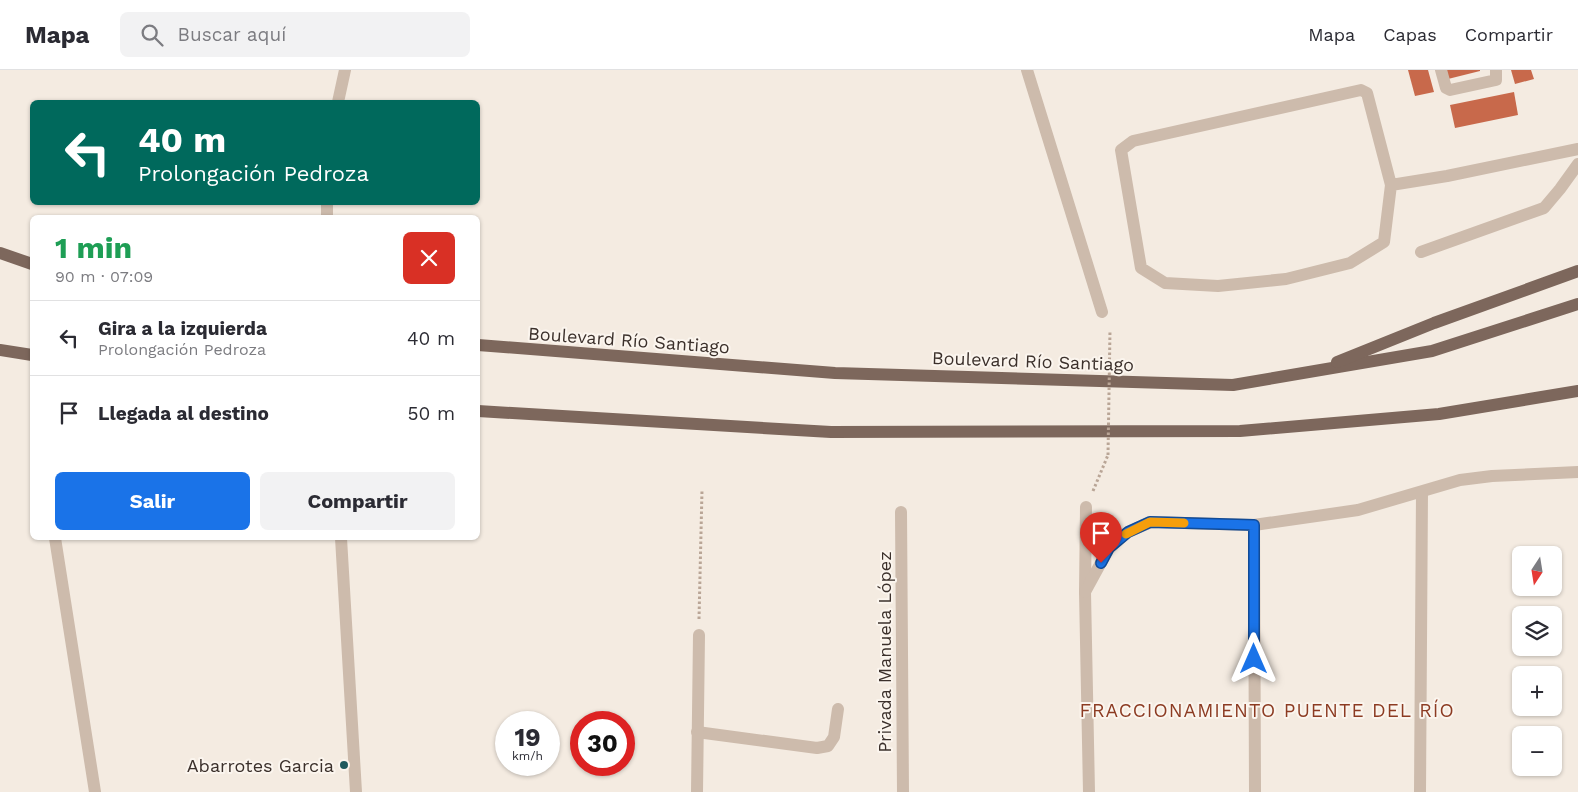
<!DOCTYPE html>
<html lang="es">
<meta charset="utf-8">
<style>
:root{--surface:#fff;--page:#f2f2f3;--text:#2b2b33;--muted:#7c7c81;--line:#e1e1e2;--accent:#1a73e8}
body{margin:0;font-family:"Work Sans",sans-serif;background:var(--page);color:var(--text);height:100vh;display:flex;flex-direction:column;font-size:19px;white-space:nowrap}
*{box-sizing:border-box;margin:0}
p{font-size:16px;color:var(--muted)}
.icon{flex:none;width:28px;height:28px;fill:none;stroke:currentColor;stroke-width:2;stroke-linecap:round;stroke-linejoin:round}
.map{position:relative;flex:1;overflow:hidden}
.sheet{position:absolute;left:30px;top:145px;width:450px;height:325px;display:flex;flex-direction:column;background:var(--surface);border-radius:8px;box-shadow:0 1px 4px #0004}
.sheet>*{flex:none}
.top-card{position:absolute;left:30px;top:30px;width:450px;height:105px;border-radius:8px;box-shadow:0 1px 4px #0004;background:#00695c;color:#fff;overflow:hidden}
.needle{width:32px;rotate:192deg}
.fabs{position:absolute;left:1512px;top:476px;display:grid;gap:10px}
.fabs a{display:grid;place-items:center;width:50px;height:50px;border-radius:8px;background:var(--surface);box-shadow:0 1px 4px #0004;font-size:25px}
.speed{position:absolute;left:495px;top:641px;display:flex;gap:10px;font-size:25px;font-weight:700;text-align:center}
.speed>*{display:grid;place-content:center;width:65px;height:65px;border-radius:50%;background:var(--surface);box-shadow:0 1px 4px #0004;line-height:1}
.speed small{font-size:12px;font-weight:400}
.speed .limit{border:8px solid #d22;background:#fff;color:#111}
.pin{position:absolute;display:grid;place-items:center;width:42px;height:42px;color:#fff;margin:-51px -21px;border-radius:50% 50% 50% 0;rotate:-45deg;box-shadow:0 0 5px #0007}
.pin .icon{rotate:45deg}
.me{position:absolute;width:55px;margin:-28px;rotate:0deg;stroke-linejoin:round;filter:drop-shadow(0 0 4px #0008)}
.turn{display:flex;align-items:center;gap:18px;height:105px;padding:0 25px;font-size:22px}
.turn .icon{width:65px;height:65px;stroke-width:2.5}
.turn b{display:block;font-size:35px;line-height:42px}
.round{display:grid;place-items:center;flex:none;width:52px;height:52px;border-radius:8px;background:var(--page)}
.overview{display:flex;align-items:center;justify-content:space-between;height:85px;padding:0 25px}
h1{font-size:30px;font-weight:700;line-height:38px;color:#1e9e55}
.action{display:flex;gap:10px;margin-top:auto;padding:10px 25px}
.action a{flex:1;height:58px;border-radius:8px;background:var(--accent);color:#fff;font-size:20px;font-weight:700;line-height:58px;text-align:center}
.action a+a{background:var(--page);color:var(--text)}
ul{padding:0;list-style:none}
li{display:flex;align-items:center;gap:15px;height:75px;padding:0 25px;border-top:1px solid var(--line)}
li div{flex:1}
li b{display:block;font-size:19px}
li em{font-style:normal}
header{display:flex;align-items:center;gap:30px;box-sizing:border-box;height:70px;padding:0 25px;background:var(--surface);border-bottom:1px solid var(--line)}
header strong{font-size:24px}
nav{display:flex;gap:28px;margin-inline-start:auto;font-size:18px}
.search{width:350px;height:45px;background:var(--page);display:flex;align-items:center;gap:12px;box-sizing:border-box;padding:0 18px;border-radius:8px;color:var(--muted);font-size:19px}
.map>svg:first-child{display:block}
.building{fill:#c8694b}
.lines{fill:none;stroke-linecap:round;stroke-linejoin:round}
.path{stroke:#b9a596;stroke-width:3;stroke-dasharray:2.5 2.5;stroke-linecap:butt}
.minor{stroke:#cdbbac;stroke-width:12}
.major{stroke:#7d675c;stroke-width:12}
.path-bridge{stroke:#b9a596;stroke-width:3;stroke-dasharray:2.5 2.5;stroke-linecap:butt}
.route-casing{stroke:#114b97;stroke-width:12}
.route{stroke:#1a73e8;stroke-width:9}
.slow{stroke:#f59e0b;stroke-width:9}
.poi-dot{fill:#1f5a5e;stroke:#fbf5ee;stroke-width:2}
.labels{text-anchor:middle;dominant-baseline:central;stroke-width:4;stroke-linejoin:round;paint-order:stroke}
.street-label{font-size:18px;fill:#3b302b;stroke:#fbf5ee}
.poi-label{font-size:18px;fill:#3b302b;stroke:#fbf5ee;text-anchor:end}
.neighbourhood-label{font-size:19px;letter-spacing:1px;fill:#8c3b22;stroke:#fbf5ee}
</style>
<header>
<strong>Mapa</strong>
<div class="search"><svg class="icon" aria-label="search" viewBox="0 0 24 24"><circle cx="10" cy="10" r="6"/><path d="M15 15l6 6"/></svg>Buscar aquí</div>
<nav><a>Mapa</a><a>Capas</a><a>Compartir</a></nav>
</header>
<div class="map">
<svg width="1578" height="722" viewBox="0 0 1578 722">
<rect width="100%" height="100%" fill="#f4ebe1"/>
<g class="building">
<polygon points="1408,0 1428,0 1434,22 1415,26"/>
<polygon points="1446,0 1480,0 1480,1 1448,9"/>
<polygon points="1511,0 1531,0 1534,9 1515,14"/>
<polygon points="1514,22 1518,45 1455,58 1450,35"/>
</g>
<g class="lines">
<g class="path">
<polyline points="1093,421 1108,385"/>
<polyline points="699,549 702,420"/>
</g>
<g class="minor">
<polyline points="1027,0 1102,242"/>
<polyline points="1441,0 1446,18 1450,20 1496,10 1496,0"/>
<polyline points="338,32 345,0"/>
<polyline points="1391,115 1384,172 1350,193 1286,209 1218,216 1165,213 1141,198 1121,80 1133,71 1361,20 1367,23 1391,115 1447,106 1578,79"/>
<polyline points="327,132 327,148"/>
<polyline points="1421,182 1544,138 1560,119 1578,94"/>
<polyline points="1086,437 1085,522 1089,722"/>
<polyline points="901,442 903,722"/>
<polyline points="1254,455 1255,722"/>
<polyline points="55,468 95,722"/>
<polyline points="341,468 356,722"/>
<polyline points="1085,522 1109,478 1128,462 1151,452 1254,455 1358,440 1460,410 1492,406 1578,402"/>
<polyline points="697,662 817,678 828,676 834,667 838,639"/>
<polyline points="697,722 699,565"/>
<polyline points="1420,722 1422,422"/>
</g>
<g class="major">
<polyline points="0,183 32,194"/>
<polyline points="478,275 835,303 1233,315 1432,281 1578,234"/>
<polyline points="0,280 32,285"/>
<polyline points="1337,292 1434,253 1578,201"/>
<polyline points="478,341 831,362 1240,361 1439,344 1578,321"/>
</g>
<polyline class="path-bridge" points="1108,385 1110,260"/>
</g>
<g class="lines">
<g class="route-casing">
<polyline id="route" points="1101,493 1109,478 1128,462 1150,452 1254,455 1254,589"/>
</g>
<use href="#route" class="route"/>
<polyline class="slow" points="1126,464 1150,452 1184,453"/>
</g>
<circle class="poi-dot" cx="344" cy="695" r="5"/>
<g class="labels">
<g class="street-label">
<text transform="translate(629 270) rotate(4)">Boulevard Río Santiago</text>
<text transform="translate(1033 291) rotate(2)">Boulevard Río Santiago</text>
<text transform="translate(884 582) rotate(-90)">Privada Manuela López</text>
</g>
<g class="poi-label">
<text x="334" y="695">Abarrotes Garcia</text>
</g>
<g class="neighbourhood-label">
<text x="1267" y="640">FRACCIONAMIENTO PUENTE DEL RÍO</text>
</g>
</g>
</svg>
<div class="fabs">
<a><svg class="needle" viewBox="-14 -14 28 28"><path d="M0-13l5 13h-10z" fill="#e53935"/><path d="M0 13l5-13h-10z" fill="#7c7c81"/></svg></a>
<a><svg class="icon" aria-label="layers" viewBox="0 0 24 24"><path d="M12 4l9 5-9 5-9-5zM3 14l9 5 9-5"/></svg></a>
<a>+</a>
<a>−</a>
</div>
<div class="speed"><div>19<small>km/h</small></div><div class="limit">30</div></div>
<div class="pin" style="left:1101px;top:493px;background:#d93025"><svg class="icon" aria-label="arrive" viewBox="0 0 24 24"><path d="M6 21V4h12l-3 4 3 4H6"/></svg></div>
<svg class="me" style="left:1254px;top:589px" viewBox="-20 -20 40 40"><path d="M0-17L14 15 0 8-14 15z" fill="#1a73e8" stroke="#fff" stroke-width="4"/></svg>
<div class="top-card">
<div class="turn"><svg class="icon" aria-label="left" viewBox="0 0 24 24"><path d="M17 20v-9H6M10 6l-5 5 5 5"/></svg><div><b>40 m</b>Prolongación Pedroza</div></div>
</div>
<section class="sheet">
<div class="overview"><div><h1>1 min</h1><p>90 m · 07:09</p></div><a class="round" style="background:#d93025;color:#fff"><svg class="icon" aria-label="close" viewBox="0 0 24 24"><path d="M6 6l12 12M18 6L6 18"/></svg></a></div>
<ul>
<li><svg class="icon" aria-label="left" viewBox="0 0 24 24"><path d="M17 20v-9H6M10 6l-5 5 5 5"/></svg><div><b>Gira a la izquierda</b><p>Prolongación Pedroza</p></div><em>40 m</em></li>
<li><svg class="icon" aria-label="arrive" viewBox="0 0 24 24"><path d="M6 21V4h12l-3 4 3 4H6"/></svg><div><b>Llegada al destino</b></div><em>50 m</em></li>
</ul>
<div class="action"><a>Salir</a><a>Compartir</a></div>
</section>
</div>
